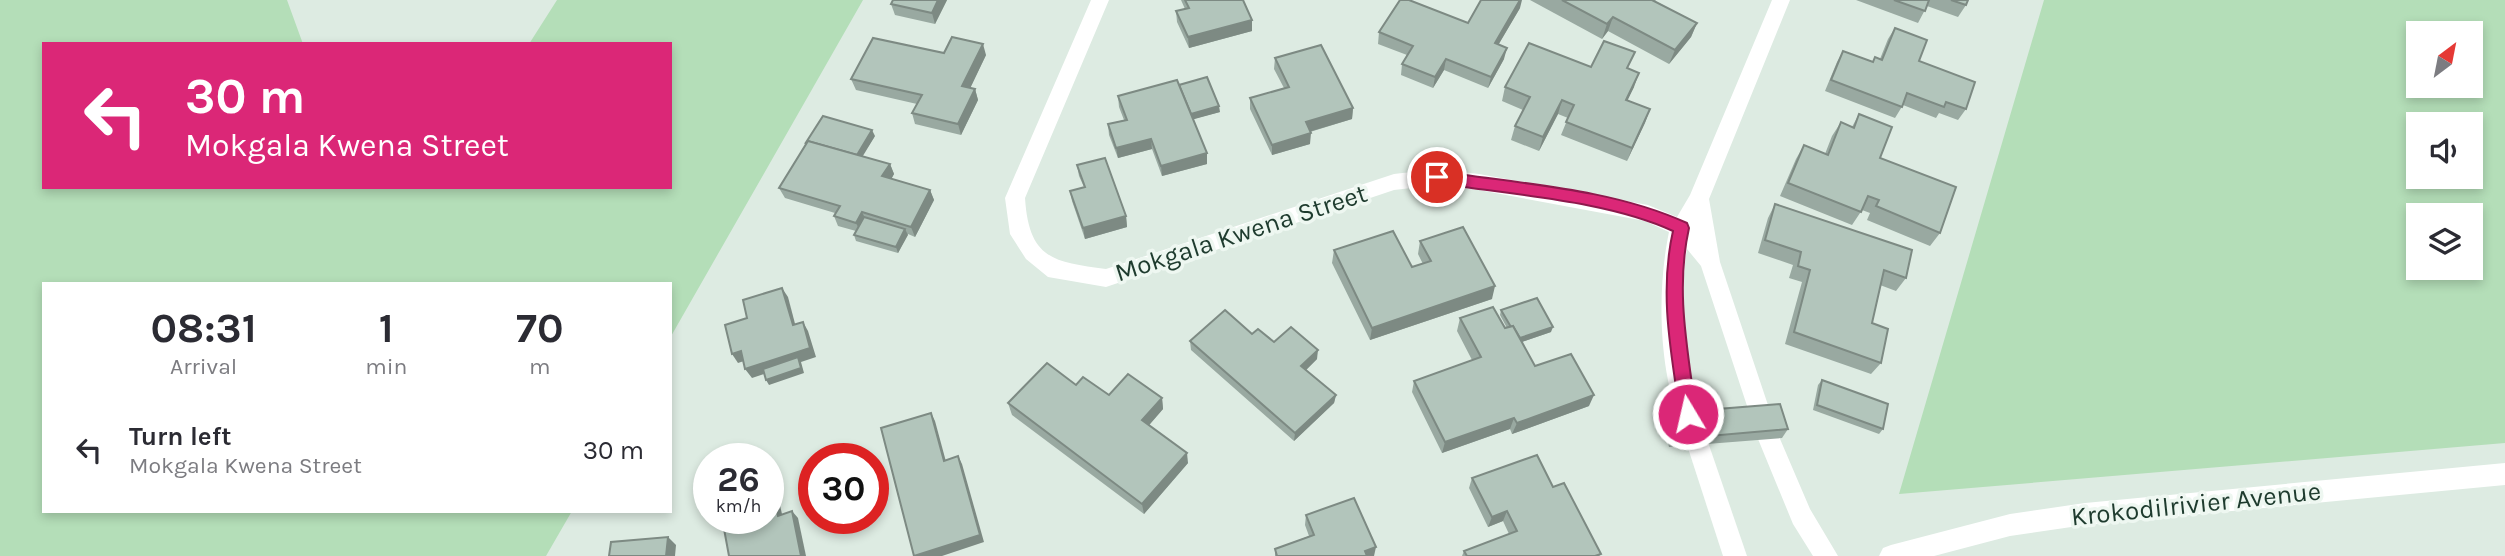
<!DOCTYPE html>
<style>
:root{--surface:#fff;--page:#f2f2f3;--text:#2b2b33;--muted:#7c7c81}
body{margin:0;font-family:Karla,sans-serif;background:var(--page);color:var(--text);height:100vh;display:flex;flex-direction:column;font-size:26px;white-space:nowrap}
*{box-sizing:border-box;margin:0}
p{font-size:23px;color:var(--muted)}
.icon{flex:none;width:38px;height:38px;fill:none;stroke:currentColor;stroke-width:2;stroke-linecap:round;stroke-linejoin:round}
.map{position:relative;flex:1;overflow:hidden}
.sheet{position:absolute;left:42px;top:282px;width:630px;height:231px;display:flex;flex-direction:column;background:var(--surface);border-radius:0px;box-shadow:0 4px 10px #0003}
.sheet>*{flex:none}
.hud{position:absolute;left:42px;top:42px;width:630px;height:147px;border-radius:0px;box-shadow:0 4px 10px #0003;background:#db2777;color:#fff;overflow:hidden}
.needle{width:46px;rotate:32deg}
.controls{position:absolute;left:2406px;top:21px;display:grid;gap:14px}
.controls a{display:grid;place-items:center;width:77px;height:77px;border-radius:0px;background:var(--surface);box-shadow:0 4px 10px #0003;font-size:35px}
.speed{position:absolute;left:693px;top:443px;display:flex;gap:14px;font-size:35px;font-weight:700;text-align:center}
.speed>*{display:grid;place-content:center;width:91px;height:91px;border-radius:50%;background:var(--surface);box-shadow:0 4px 10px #0003;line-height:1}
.speed small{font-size:18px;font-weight:400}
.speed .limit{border:10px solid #d22;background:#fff;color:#111}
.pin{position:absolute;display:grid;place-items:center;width:60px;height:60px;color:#fff;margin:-30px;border:4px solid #fff;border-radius:50%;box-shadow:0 2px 7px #0007}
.me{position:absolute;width:77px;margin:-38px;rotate:351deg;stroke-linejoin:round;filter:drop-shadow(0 0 5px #0008)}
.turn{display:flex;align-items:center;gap:24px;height:147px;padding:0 28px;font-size:32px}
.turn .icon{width:91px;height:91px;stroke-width:2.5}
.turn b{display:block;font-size:49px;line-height:60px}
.eta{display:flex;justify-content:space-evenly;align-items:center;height:119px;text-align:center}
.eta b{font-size:42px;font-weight:700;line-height:49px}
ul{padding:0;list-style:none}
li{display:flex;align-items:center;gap:21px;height:98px;padding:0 28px}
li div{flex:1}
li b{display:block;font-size:26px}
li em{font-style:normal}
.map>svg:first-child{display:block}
.green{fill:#b4deb8;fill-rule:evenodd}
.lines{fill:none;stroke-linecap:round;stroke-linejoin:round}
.street{fill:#fff;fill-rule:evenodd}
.wall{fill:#99a9a1}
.shaded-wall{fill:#7d8a83}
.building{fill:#b2c5bb;stroke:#7d8a83;stroke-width:2}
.route{fill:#db2777;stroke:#8e194d;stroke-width:2}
.labels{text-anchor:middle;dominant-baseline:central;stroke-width:7;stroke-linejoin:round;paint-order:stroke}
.street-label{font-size:26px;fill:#1e3b2e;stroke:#eef7f1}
</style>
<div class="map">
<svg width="2505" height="556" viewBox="0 0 2505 556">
<rect width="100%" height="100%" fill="#ddebe2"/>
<g class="green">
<polygon points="0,0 287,0 303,44 44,44 44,187 670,187 670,44 529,44 557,0 863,0 670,338 670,284 44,284 44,511 572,511 546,556 0,556"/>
<path d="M2044 0H2505V443L1899 494ZM2418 33H2471V86H2418ZM2418 124H2471V177H2418ZM2418 215H2471V268H2418Z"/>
</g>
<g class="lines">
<g class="street">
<path d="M1091 0H1109L1025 198C1029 259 1053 262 1106 269L1394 174 1437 169 1479 174 1648 205 1677 217 1690 195 1772 0H1790L1709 199 1720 262 1771 414 1768 421 1760 424 1752 421 1701 266 1687 249C1679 296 1684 344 1694 390 1696 402 1703 415 1698 426L1690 429 1682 426C1658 372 1657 289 1669 232L1645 221 1479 190 1437 185 1394 190 1106 287 1048 277 1026 259 1010 234 1005 198Z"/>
<polygon points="1769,429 1777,432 1810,509 1838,556 1813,556 1793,524 1758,439 1761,432"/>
<polygon points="1698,435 1706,438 1709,445 1747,556 1723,556 1687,445 1690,438"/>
<polygon points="2505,463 2505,485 2085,525 2010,536 1934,556 1879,556 1883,548 1891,545 2010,514 2085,503"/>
</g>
</g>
<g class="wall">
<polygon points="947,0 935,24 895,15 891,4"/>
<polygon points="1181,0 1243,0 1252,31 1189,48 1177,22 1176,11 1185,9"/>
<polygon points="1530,0 1656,0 1655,1 1697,23 1691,37 1669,64 1608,31 1602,39"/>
<polygon points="1856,0 1968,0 1966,5 1958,17 1927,6 1918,23"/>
<polygon points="1520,8 1498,45 1504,59 1488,88 1444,70 1433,88 1401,75 1402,64 1407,55 1378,44 1379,32 1468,23"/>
<polygon points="1895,28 1919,61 1966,109 1958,120 1939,113 1936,118 1903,105 1895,118 1825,91 1837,62 1843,51 1872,62 1875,57 1880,59 1888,39"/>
<polygon points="944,53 986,55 970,88 975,89 978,100 961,135 915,124 912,113 917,104 856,90 851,79"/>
<polygon points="1275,58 1353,108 1352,119 1310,132 1310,144 1272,155 1250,109 1250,98 1284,88 1274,69"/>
<polygon points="1591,67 1629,69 1634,87 1627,100 1650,109 1627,161 1561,135 1568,118 1558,114 1539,151 1511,140 1515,126 1523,110 1502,101 1505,87"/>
<polygon points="1179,85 1220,112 1193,119 1207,164 1162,176 1152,149 1118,158 1109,135 1108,124 1124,120 1119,107 1118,96"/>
<polygon points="1859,114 1880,158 1940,233 1930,246 1867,220 1870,213 1862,210 1852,225 1780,196 1796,159 1804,145 1825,154 1832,136 1841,122 1852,127"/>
<polygon points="875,136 862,156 890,164 894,174 891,179 930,190 934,200 915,237 908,234 898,253 856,241 854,235 856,231 838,226 834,216 835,213 785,198 779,188"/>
<polygon points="1077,165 1126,216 1127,227 1085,239 1072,201 1070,191 1084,187 1079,176"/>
<polygon points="1775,204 1906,278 1896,291 1880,285 1872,323 1881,363 1871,374 1785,344 1802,282 1789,278 1793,265 1758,253 1768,218"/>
<polygon points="1420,241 1492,299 1370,340 1332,263 1334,250 1412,267 1423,264 1418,254"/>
<polygon points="1501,310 1551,332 1522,342 1535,366 1589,406 1512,434 1510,429 1442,453 1412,392 1414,381 1472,360 1457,331 1460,318 1505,328 1507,328 1500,315"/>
<polygon points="1252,334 1317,359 1306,370 1336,395 1334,403 1294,441 1191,350 1190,341"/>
<polygon points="1822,380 1883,429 1879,434 1813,410 1818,385"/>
<polygon points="1076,385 1109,395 1162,398 1163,409 1149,425 1188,463 1144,514 1012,415 1008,403"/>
<polygon points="1668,413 1788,429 1782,438 1669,447 1663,421"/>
<polygon points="1472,478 1553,487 1600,556 1462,556 1464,551 1509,534 1503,521 1488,527 1469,488"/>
<polygon points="1306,515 1374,556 1275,556 1275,549 1309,536 1305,525"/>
</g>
<g class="shaded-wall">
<polygon points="938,0 947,0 935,24 932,13"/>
<polygon points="1520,0 1522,0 1520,8 1493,54 1495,43"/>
<polygon points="1613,17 1608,31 1602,39 1607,24"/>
<polygon points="1252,20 1252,31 1189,48 1188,37"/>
<polygon points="1697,23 1691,37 1669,64 1675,50"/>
<polygon points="983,44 986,55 966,97 962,86"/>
<polygon points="1507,48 1504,59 1488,88 1491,77"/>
<polygon points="1446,59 1444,70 1433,88 1435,77"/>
<polygon points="1639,73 1634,87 1621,114 1626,100"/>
<polygon points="975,89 978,100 961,135 958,124"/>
<polygon points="1562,100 1558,114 1539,151 1543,137"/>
<polygon points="1219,106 1220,112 1191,120 1190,114"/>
<polygon points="1353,108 1352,119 1305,133 1306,122"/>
<polygon points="1650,109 1645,123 1627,161 1632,148"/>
<polygon points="872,130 875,136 858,164 855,158"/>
<polygon points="1311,133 1310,144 1272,155 1272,145"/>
<polygon points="1151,139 1152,149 1118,158 1116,148"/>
<polygon points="1207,153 1207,164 1162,176 1161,166"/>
<polygon points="890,164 894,174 887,187 882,176"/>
<polygon points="930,190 934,200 915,237 911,227"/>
<polygon points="862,212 867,222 861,233 856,223"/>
<polygon points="1126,216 1127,227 1085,239 1083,228"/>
<polygon points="905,229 908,235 898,253 896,247"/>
<polygon points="1495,286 1492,299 1370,340 1372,328"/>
<polygon points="782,288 788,297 798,335 793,325"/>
<polygon points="803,322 808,331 816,357 801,362 804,373 769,385 766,380 800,362 752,378 745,369"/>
<polygon points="1553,327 1551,332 1516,344 1517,339"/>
<polygon points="1318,350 1317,359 1301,375 1301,366"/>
<polygon points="741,351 747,360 738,363 732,354"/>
<polygon points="1336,395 1334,403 1294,441 1295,433"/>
<polygon points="1594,395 1589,406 1512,434 1517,423"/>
<polygon points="1162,398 1163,409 1144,431 1142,420"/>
<polygon points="931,413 935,421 948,469 944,461"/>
<polygon points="1514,418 1510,429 1442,453 1445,442"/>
<polygon points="1187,453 1188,463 1144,514 1142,504"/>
<polygon points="958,456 962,464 984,542 942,556 916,556"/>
<polygon points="768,467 773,474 784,523 778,516"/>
<polygon points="792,511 798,518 806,556 801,556"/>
<polygon points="1507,511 1503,521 1488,527 1492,517"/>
<polygon points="668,537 676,545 675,556 666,556"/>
<polygon points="1376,547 1374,556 1364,556 1365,551"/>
</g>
<g class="building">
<polygon points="893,0 938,0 932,13 891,4"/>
<polygon points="1185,0 1243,0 1252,20 1188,37 1176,11 1189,8"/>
<polygon points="1400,0 1409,0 1468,23 1481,0 1520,0 1495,43 1507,48 1491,77 1446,59 1435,77 1402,64 1413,46 1379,32"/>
<polygon points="1562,0 1652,0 1697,23 1675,50 1613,17 1607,24"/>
<polygon points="1894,0 1929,0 1925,11"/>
<polygon points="1951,0 1968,0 1966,5"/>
<polygon points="1895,28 1927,40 1919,61 1975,82 1966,109 1946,102 1944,107 1907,93 1902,107 1831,80 1843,51 1873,62 1875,57 1882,60"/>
<polygon points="952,37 983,44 962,86 975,89 958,124 912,113 922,95 851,79 873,38 944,53"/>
<polygon points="1604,41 1635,52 1627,68 1639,73 1626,100 1650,109 1632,148 1566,122 1574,105 1562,100 1543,137 1515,126 1530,97 1505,87 1529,43 1591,67"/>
<polygon points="1321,45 1353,108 1306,122 1311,133 1272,145 1250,98 1289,87 1275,58"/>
<polygon points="1207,77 1219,106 1191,114 1179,85"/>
<polygon points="1177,80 1207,153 1161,166 1151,139 1116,148 1108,124 1127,120 1118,96"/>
<polygon points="1859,114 1892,127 1880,158 1956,187 1940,233 1876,206 1879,200 1868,196 1861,212 1788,183 1804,145 1828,155 1841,122 1854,128"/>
<polygon points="823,116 872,130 857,155 808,141 805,144"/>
<polygon points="808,141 890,164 882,176 930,190 911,227 862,212 856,223 834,216 840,206 779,188"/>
<polygon points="1105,158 1126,216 1083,228 1070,191 1085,187 1077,165"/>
<polygon points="1775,204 1912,250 1906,278 1884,270 1872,323 1888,329 1881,363 1794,332 1810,270 1798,266 1801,252 1765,240"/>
<polygon points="864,217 905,229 896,247 854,235"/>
<polygon points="1463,227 1495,286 1372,328 1334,250 1393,231 1412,267 1431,261 1420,241"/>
<polygon points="782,288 793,325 803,322 810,348 745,369 741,351 732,354 725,325 747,318 743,300"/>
<polygon points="1537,298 1553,327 1520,338 1513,326 1511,327 1501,310"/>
<polygon points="1493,307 1505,328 1513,326 1535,366 1571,354 1594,395 1517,423 1514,418 1445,442 1414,381 1481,357 1460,318"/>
<polygon points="1225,310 1252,334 1258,329 1274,342 1291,327 1318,350 1301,366 1336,395 1295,433 1190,341"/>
<polygon points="798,357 801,368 766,380 763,369"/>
<polygon points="1047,363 1076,385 1083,377 1109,395 1128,374 1162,398 1142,420 1187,453 1142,504 1008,403"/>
<polygon points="1822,380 1888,404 1883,429 1817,405"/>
<polygon points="1780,404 1788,429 1675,439 1668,413"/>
<polygon points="931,413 944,461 958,456 980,535 914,556 881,428"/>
<polygon points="1537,455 1553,487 1564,483 1601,554 1595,556 1467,556 1464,551 1517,531 1507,511 1492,517 1472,478"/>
<polygon points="768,471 778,516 792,511 801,556 729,556 722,518 768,518"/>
<polygon points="1354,498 1376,547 1365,551 1367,556 1277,556 1275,549 1314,535 1306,515"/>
<polygon points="668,537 666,556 609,556 611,542"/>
</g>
<path class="route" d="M1437 171C1520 184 1610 188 1687 223L1689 228C1675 291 1688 350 1696 414L1694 419H1682L1680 414C1671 352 1659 293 1673 231 1605 200 1511 195 1437 183L1429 177Z"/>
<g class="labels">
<g class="street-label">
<text transform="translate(1241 233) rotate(-18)">Mokgala Kwena Street</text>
<text transform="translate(2196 504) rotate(-6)">Krokodilrivier Avenue</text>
</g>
</g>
</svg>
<div class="controls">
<a><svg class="needle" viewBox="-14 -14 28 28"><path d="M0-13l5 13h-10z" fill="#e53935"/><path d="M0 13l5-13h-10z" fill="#7c7c81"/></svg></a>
<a><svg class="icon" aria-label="sound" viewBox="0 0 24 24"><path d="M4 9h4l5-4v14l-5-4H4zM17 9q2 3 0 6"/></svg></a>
<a><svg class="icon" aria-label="layers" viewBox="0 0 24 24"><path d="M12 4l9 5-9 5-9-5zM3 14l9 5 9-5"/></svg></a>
</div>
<div class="speed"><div>26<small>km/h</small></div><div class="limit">30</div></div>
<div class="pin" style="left:1437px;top:177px;background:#d93025"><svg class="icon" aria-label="arrive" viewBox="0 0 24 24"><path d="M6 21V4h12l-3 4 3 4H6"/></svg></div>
<svg class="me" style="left:1688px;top:414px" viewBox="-20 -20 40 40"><circle r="17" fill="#db2777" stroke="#fff" stroke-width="3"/><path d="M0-11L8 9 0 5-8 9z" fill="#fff"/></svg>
<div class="hud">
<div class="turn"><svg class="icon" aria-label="left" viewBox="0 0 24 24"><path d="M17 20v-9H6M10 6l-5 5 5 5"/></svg><div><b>30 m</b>Mokgala Kwena Street</div></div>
</div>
<section class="sheet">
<div class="eta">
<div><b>08:31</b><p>Arrival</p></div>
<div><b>1</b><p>min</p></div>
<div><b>70</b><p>m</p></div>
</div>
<ul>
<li><svg class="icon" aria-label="left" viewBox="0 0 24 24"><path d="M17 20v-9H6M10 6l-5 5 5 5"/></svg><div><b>Turn left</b><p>Mokgala Kwena Street</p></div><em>30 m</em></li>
</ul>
</section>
</div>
